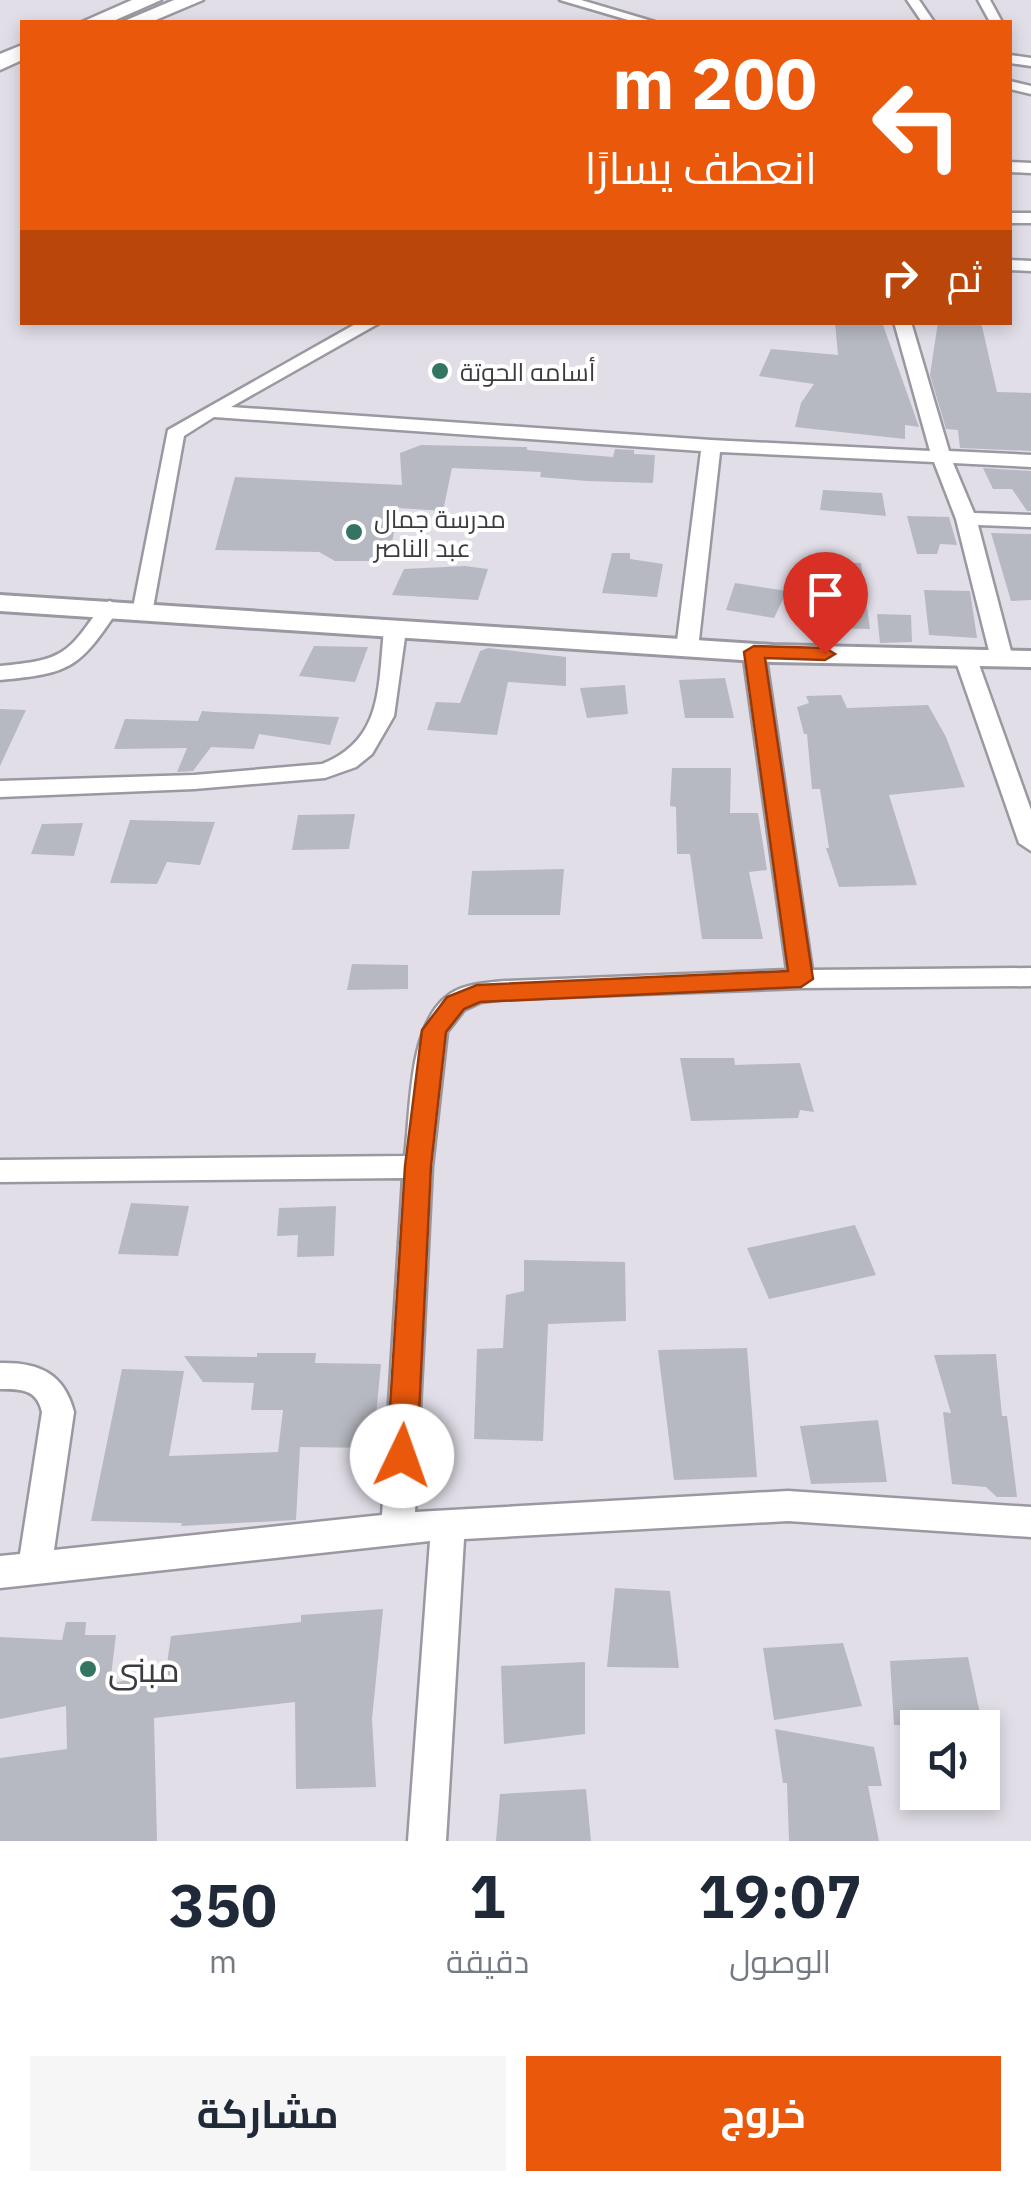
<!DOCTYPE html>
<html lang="ar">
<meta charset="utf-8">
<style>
:root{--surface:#fff;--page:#f6f6f7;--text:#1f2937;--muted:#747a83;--accent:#ea580c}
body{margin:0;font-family:"IBM Plex Sans",Cairo,sans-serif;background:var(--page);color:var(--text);direction:rtl;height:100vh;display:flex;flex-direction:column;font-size:38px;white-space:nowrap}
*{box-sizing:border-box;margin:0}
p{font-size:32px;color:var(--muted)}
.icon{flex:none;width:55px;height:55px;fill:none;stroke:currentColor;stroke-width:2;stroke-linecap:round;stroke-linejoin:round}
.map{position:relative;height:1841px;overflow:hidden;direction:ltr}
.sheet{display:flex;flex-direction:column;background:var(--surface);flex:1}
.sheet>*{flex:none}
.banner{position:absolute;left:20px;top:20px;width:992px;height:305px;border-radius:0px;box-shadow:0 5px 15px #0003;direction:rtl;background:#ea580c;color:#fff;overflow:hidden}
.fabs{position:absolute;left:900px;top:1710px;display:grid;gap:20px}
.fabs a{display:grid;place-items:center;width:100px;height:100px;border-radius:0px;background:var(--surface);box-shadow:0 5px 15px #0003;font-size:50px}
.pin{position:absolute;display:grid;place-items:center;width:85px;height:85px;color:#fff;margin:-102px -42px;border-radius:50% 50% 50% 0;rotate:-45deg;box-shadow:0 0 10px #0007}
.pin .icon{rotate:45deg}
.me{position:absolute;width:110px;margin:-55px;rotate:3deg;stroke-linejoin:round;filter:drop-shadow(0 0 8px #0008)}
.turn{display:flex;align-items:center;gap:35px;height:210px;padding:0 30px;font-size:45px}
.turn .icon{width:130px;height:130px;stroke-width:2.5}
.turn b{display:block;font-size:70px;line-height:85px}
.then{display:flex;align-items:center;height:95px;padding:0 30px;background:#0003;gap:20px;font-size:38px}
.eta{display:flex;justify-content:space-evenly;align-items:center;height:170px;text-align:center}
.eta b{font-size:60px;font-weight:700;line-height:70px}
.action{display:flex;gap:20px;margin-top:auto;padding:20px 30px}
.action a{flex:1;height:115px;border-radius:0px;background:var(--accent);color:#fff;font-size:40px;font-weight:700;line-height:115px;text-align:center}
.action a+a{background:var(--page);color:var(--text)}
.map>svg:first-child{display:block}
.building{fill:#b7b9c2}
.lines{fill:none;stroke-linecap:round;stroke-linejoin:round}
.minor-casing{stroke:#9a98a0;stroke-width:5}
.tertiary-casing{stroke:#9a98a0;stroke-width:6}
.primary-casing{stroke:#9a98a0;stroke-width:5}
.minor{fill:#fff;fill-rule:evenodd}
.tertiary{fill:#fff;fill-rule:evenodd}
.primary{fill:#fff;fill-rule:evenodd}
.route{fill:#ea580c;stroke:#983908;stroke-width:2.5}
.poi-dot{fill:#337463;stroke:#fff;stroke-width:4}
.labels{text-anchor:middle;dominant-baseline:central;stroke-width:8;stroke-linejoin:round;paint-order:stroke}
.far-poi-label{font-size:25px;fill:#3c3b3f;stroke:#fff;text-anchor:start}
.near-poi-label{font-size:35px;fill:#3c3b3f;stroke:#fff;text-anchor:start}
</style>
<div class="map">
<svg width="1031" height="1841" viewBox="0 0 1031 1841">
<rect width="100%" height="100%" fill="#e1dee8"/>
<g class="building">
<polygon points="835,322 882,322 919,427 905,425 905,439 795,427 801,403 814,384 759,376 771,349 838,355"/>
<polygon points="938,322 981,322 997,392 1031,393 1031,451 960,448 958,430 946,429 930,375"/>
<polygon points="421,445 527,447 527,450 613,457 615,449 634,450 634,454 655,455 653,483 587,481 540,477 541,472 452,468 443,511 398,508 389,561 335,561 319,552 215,550 235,477 402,485 400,453"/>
<polygon points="983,468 1031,471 1031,511 1027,511 1012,489 993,489"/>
<polygon points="823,490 882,493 886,516 820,510"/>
<polygon points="907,516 949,517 957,545 940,544 937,554 917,554"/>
<polygon points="991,533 1031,534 1031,600 1011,601"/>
<polygon points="612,553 630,553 630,559 663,564 657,597 602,593"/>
<polygon points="811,562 861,563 870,629 820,628"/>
<polygon points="465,566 488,569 478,600 392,595 404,569"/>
<polygon points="735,583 787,591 774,618 726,610"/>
<polygon points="924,590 970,591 977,638 929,635"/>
<polygon points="877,614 911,615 912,642 880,643"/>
<polygon points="314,646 368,647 355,682 299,676"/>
<polygon points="488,648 566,657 566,686 508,682 497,735 427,730 436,702 460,703 480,651"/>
<polygon points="725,678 734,718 685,718 679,680"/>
<polygon points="625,685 628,714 587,718 580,688"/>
<polygon points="841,695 847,708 928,705 946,737 965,787 889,795 917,885 839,887 826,848 829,848 820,789 812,789 807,734 804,734 797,707 809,703 806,696"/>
<polygon points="0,709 26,710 0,766"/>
<polygon points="202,711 214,712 339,717 330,745 259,734 254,749 211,747 193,771 177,772 187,748 114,749 125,719 198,721"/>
<polygon points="672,768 731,768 730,813 758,813 767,870 749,872 763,939 702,939 690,854 677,854 676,807 670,806"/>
<polygon points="355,814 349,849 292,850 298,815"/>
<polygon points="130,820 215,822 200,865 167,862 157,884 110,883"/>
<polygon points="83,823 74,856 31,854 42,824"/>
<polygon points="564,869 560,915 468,915 472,871"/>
<polygon points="352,964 408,965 408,989 347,990"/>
<polygon points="680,1058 734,1058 735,1065 800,1063 814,1112 800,1110 798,1118 691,1121"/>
<polygon points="131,1203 189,1206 178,1256 118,1254"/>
<polygon points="336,1206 334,1256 297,1257 298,1235 277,1236 279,1208"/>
<polygon points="855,1225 876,1275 769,1299 747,1248"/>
<polygon points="524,1260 625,1262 626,1321 548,1324 543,1441 474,1439 477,1349 503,1348 506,1295 524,1291"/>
<polygon points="747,1348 757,1477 674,1480 658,1350"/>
<polygon points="257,1353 316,1353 315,1363 381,1364 375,1425 383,1425 373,1448 300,1447 296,1520 181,1526 182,1523 91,1521 122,1369 184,1371 169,1456 278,1452 283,1410 251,1410 254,1383 203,1382 184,1356 257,1357"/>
<polygon points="996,1354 1002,1416 1007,1416 1017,1497 997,1497 986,1487 952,1484 943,1412 951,1413 934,1355"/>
<polygon points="878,1420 887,1482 811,1484 800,1426"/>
<polygon points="615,1588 670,1591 679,1668 607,1667"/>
<polygon points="383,1609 372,1719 376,1787 296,1789 295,1702 154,1718 157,1841 0,1841 0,1758 67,1749 66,1706 0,1719 0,1637 62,1640 66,1622 86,1622 85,1635 116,1635 110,1684 166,1671 171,1636 301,1622 301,1615"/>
<polygon points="843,1643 862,1706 774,1720 763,1648"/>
<polygon points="968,1657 983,1728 894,1725 890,1661"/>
<polygon points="585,1662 585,1734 504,1744 501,1666"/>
<polygon points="775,1729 874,1747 882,1786 868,1786 879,1841 789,1841 787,1783 783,1783"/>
<polygon points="586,1789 591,1841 496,1841 500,1794"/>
</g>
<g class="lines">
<g class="minor-casing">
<g id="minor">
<polygon points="560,0 581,0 655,22 635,22"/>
<polygon points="907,0 919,0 934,22 922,22"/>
<polygon points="978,0 990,0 1002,22 990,22"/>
<polygon points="1010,55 1031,58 1031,66 1010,63"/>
<polygon points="1010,81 1031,86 1031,94 1010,89"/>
<polygon points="1010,162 1031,163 1031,173 1010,172"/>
<rect x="1010" y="213" width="21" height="10"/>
<polygon points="1010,260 1031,261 1031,271 1010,270"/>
<polygon points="359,322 381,322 231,407 711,440 930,451 894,322 911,322 949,451 1031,455 1031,467 953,463 974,513 1031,515 1031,527 978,525 1013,659 1002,665 991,659 956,519 934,462 720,452 698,649 687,655 676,649 701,451 214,417 184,436 153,608 143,614 136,612 133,608 168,430"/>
<path d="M110 601 120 607C79 668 73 673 0 680V666C64 660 67 655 103 603Z"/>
<path d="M395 624 406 630 394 716 372 754 356 767 325 778 194 789 0 797V781L194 775 322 764C383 740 378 687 384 630Z"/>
<path d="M754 646 765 652 812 970 1031 968V986L801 988 505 999 481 1002 464 1010 447 1032 432 1167 415 1512 788 1491 1031 1507V1537L788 1521 464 1539 446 1841H408L430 1541 0 1588V1556L20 1554 42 1412C37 1389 21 1389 0 1389V1363C38 1362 64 1373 74 1412L54 1550 382 1515 403 1178 0 1182V1160L405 1156C411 1110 408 1030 445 998 460 984 485 983 505 981L787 970 743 652Z"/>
<polygon points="966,653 977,659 1031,810 1031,851 1019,843 955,659"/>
</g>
</g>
<g class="tertiary-casing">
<polygon id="tertiary" points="0,595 773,645 1031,651 1031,667 773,662 0,611"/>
</g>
<g class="primary-casing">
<g id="primary">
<polygon points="132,0 161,0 111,22 82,22"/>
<polygon points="174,0 203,0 151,22 122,22"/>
<polygon points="22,45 22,60 0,70 0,54"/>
</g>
</g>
<use href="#minor" class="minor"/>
<use href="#tertiary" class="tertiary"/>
<use href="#primary" class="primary"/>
</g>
<polygon class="route" points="754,646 825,648 835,654 825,660 765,658 813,979 801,987 480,1002 464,1009 446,1032 431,1166 417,1456 412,1465 402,1469 392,1465 387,1456 405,1166 422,1030 447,997 477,985 788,971 744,652"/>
<g class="poi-dot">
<circle cx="440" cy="371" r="10"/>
<circle cx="354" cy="532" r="10"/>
<circle cx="88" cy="1669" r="10"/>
</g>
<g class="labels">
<g class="far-poi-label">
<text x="460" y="371">أسامه الحوتة</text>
<text x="374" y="518">مدرسة جمال<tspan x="374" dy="29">عبد الناصر</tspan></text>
</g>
<g class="near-poi-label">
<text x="108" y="1669">مبنى</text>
</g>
</g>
</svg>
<div class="fabs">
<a><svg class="icon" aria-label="sound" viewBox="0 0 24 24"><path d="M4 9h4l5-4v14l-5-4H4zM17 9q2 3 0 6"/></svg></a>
</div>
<div class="pin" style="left:825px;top:654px;background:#d93025"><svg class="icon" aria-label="arrive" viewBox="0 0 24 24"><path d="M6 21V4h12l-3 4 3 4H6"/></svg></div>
<svg class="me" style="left:402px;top:1456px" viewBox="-20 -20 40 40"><circle r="19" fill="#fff"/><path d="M0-13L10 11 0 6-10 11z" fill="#ea580c"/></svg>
<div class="banner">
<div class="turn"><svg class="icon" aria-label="left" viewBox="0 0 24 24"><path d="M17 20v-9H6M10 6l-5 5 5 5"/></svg><div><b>200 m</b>انعطف يسارًا</div></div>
<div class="then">ثم<svg class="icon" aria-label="right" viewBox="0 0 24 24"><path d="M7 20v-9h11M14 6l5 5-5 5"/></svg></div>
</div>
</div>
<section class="sheet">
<div class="eta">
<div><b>19:07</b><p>الوصول</p></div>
<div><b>1</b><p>دقيقة</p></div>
<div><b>350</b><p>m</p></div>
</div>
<div class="action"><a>خروج</a><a>مشاركة</a></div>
</section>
